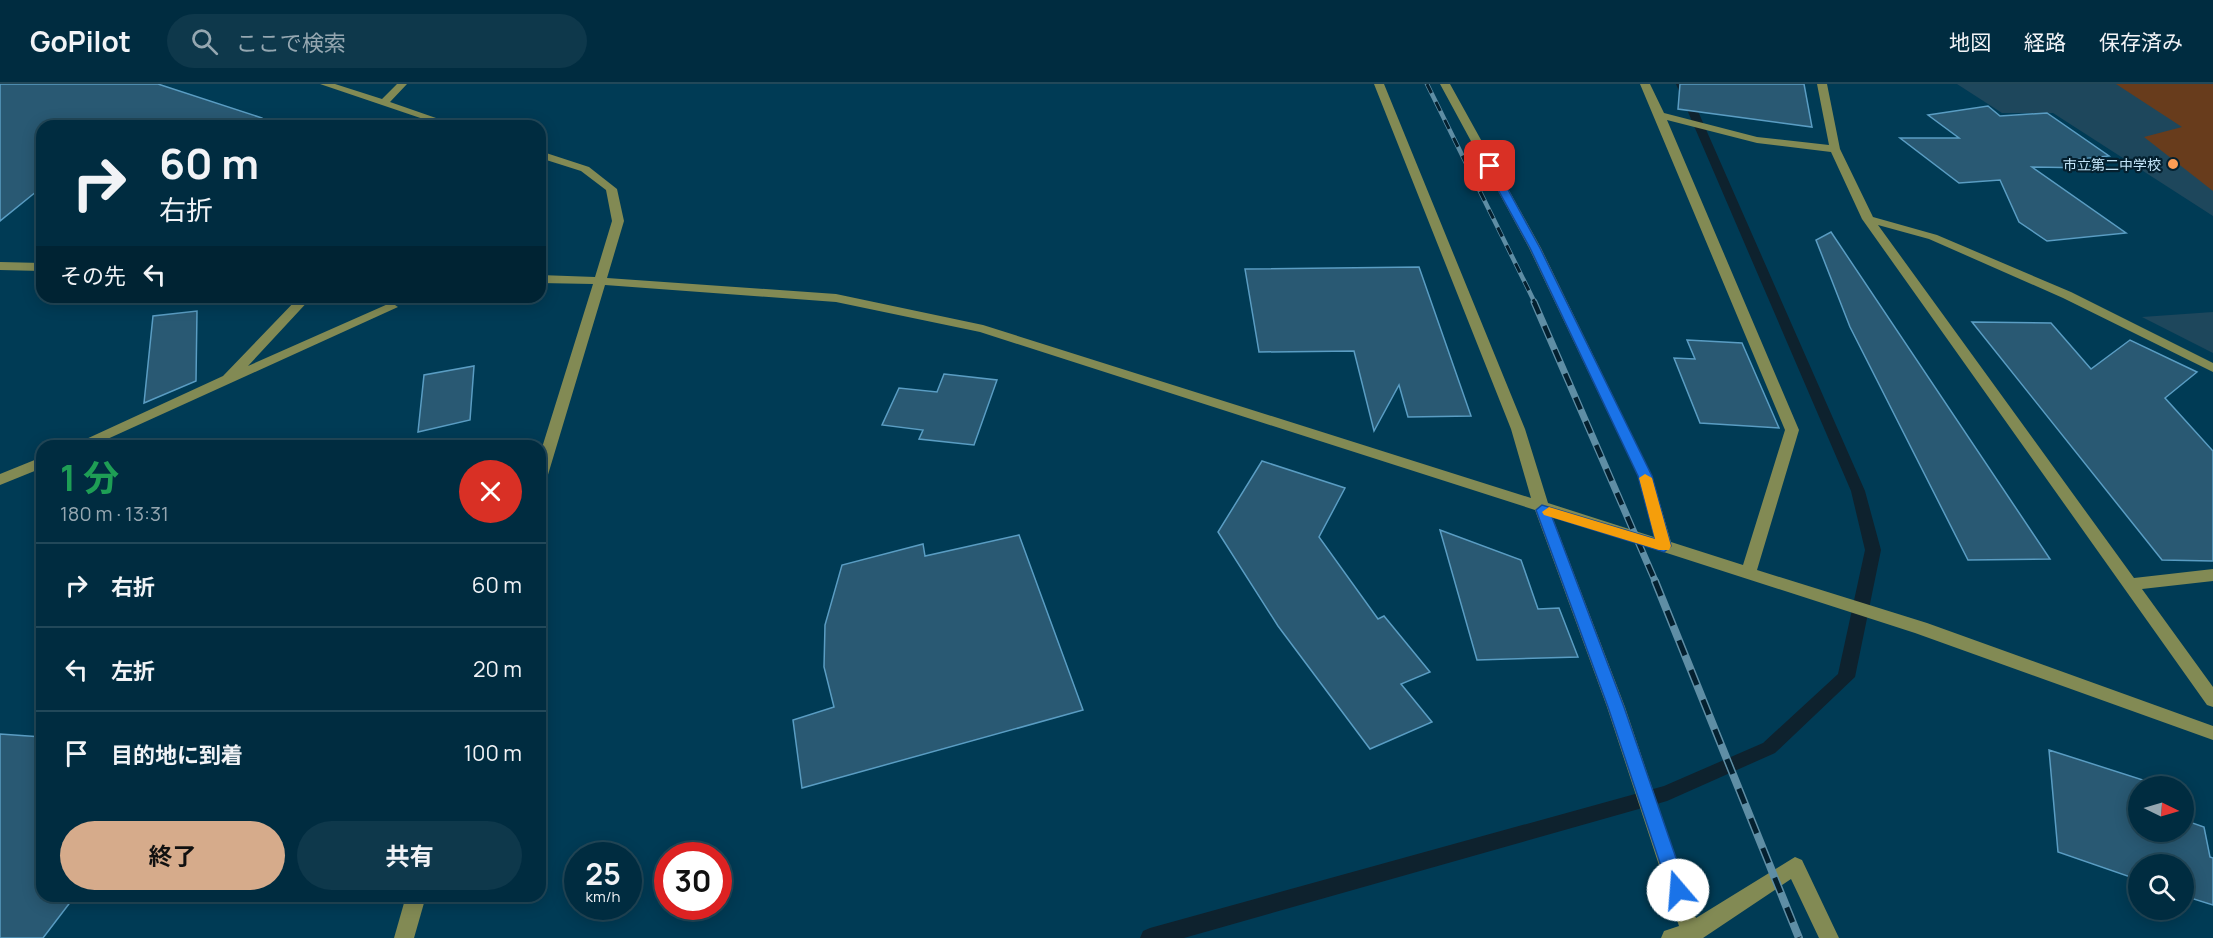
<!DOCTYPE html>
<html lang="ja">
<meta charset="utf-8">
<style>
:root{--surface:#002c40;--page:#0e384b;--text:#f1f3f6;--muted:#95a7b1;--line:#224859;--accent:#d6ab8b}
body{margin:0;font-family:Manrope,"Noto Sans JP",sans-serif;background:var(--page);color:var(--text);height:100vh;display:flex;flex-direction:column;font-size:22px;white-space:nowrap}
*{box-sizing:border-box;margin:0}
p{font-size:20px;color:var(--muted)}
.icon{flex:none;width:33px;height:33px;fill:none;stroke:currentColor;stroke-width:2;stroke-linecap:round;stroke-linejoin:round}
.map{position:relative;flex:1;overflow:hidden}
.drawer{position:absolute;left:36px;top:356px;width:510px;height:462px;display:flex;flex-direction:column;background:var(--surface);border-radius:18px;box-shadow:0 3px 15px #0003,0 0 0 2px var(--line)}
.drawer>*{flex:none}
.hud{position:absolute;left:36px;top:36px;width:510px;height:183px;border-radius:18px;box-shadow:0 3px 15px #0003,0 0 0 2px var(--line);background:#002c40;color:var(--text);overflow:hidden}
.needle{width:39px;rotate:95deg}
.tools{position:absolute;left:2128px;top:692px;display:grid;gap:12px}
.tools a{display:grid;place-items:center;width:66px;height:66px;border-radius:50%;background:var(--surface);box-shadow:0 3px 15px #0003,0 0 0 2px var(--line);font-size:30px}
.speed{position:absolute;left:564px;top:758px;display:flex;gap:12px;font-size:30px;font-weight:700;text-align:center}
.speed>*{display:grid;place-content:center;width:78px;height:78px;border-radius:50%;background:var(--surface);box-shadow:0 3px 15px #0003,0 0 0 2px var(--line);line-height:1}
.speed small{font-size:15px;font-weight:400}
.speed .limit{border:9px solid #d22;background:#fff;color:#111}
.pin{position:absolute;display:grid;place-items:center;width:51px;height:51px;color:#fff;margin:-26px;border-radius:12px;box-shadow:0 3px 9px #0006}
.me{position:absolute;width:66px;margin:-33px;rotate:342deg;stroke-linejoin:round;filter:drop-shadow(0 0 4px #0008)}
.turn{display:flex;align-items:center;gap:21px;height:126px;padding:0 24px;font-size:27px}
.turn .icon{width:78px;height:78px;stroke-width:2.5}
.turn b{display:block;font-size:42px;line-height:51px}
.then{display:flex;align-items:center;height:57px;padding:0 24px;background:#0003;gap:12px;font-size:22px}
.round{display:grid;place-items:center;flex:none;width:63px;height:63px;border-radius:32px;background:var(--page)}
.summary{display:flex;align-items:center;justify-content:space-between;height:102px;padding:0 24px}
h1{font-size:36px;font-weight:700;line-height:45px;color:#1e9e55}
.cta{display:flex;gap:12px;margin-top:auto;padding:12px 24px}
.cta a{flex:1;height:69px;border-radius:36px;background:var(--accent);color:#111;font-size:24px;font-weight:700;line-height:69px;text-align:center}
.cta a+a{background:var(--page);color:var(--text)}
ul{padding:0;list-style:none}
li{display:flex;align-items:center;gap:18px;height:84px;padding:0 24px;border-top:2px solid var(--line)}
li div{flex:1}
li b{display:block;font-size:22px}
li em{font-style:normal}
header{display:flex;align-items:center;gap:36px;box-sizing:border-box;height:84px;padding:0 30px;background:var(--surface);border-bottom:2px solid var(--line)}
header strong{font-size:28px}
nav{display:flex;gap:33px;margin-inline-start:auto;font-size:21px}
.search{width:420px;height:54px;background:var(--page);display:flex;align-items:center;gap:15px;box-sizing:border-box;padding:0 21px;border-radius:33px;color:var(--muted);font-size:22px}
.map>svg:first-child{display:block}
.built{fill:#1e475c}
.green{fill:#683c1c}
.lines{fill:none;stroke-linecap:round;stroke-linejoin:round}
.stream{fill:#0e222e;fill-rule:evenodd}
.building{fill:#295973;stroke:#5a9dc3;stroke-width:1.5}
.minor{fill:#828a54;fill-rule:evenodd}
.rail-far2-casing{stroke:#5f8ea5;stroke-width:4.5}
.rail-far1-casing{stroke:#5f8ea5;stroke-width:7}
.rail-casing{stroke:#5f8ea5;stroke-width:8}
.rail-far2{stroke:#04202f;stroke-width:3;stroke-dasharray:10;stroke-linecap:butt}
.rail-far1{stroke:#04202f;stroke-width:4.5;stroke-dasharray:13;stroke-linecap:butt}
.rail{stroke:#04202f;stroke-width:5;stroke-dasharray:16;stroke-linecap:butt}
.route{fill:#1a73e8;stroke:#114b97;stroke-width:1.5}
.slow{fill:#f59e0b}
.poi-dot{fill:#fd9d55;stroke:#04202f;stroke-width:2}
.labels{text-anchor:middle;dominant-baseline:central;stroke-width:4.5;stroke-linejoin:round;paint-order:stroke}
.far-poi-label{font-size:14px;fill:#c3e4f8;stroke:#04202f;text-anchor:end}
</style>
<header>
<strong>GoPilot</strong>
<div class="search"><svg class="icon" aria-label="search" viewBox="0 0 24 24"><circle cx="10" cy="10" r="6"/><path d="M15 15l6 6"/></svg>ここで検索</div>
<nav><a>地図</a><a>経路</a><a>保存済み</a></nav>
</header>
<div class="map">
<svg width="2213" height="854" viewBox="0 0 2213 854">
<rect width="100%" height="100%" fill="#003b55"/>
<g class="built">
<polygon points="1957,0 2213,0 2213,132 2053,29 2002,29"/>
<polygon points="2213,228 2213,269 2142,233"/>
</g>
<polygon class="green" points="2116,0 2213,0 2213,107 2144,53 2182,43"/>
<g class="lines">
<polygon class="stream" points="1676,0 1686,0 1865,407 1881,466 1855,593 1775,669 1667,717 1184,854 1140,854 1143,847 1150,844 1664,702 1763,659 1838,590 1865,466 1851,407"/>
</g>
<g class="building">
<polygon points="0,0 158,0 262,34 261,42 42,42 42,103 0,137"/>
<polygon points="1680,0 1804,0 1812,43 1678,25"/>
<polygon points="1988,22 2000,32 2047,29 2109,72 2080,75 2093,84 2032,83 2126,149 2047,157 2019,138 2000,96 1959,99 1900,54 1959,54 1928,31"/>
<polygon points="1831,148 2050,475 1968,476 1850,243 1816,156"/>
<polygon points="1419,183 1471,332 1408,333 1399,301 1374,347 1354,267 1259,268 1245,185"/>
<polygon points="197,227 196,297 144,319 153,232"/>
<polygon points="1972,238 2051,239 2091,285 2130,256 2197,288 2165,314 2213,367 2213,477 2162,476"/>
<polygon points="1687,256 1742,259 1779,344 1700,339 1674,274 1695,275"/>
<polygon points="474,282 470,336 418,348 424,291"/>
<polygon points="944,290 997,296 974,361 919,355 923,346 882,341 899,304 937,308"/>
<polygon points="1262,377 1345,404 1319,453 1378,535 1384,532 1430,588 1401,600 1432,638 1370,665 1278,542 1218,448"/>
<polygon points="1440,446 1521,476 1538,525 1559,524 1578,573 1477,576"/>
<polygon points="1019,451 1083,626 802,704 793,636 834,623 824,583 825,541 842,481 923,460 925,472"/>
<polygon points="0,650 42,653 42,812 75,812 43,854 0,854"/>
<polygon points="2049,666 2143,696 2144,702 2139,702 2139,747 2184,747 2184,736 2204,743 2210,773 2213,774 2213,821 2184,812 2184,780 2139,780 2139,796 2058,768"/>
</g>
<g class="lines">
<g class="minor">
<polygon points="320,0 335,0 382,15 397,0 407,0 390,18 459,42 444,42"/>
<polygon points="1374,0 1384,0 1525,345 1548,419 1654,453 1638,392 1529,164 1440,0 1450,0 1541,164 1652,392 1671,458 1743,481 1785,346 1640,0 1650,0 1664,29 1757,53 1829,61 1817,0 1827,0 1840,65 1873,133 1937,151 2071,208 2213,279 2213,288 2063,214 1929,155 1878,141 2134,494 2213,485 2213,497 2142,505 2213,603 2213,623 2207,621 1862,135 1831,68 1757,59 1667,36 1799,346 1757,486 1927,539 2213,642 2213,656 1915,549 1552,432 1625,623 1696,834 1795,773 1802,776 1839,854 1819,854 1791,795 1703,854 1661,854 1664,847 1679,842 1607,623 1535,426 980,248 836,218 605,201 547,394 540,399 540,370 593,200 540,199 540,191 595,193 612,137 606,106 581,87 540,74 540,67 589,83 617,105 624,137 607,194 836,210 983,241 1531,414 1511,345"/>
<polygon points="0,178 42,179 42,187 0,186"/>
<polygon points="299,213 312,213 248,282 388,220 392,219 398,223 92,362 71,362 223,292"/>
<polygon points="42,373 42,384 0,401 0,390"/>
<polygon points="406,812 426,812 414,854 394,854"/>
</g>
<g class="rail-far2-casing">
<polyline id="rail-far2" points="1427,0 1535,219"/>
</g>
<g class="rail-far1-casing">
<polyline id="rail-far1" points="1534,218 1656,499"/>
</g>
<g class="rail-casing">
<polyline id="rail" points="1655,497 1799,854"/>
</g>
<use href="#rail-far2" class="rail-far2"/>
<use href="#rail-far1" class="rail-far1"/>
<use href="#rail" class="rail"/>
</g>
<polygon class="route" points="1490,79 1495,82 1540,164 1652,392 1671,462 1664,468 1552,433 1624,623 1687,806 1684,812 1678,815 1671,812 1608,623 1536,426 1542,421 1655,455 1638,392 1530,164 1485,82"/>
<polygon class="slow" points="1645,390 1652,394 1671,462 1669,466 1659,466 1544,431 1542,428 1549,423 1655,455 1639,394"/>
<circle class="poi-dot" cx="2173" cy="80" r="6"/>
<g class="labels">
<g class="far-poi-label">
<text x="2161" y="80">市立第二中学校</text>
</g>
</g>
</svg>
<div class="tools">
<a><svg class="needle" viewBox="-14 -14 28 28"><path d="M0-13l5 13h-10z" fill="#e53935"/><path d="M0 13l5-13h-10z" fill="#95a7b1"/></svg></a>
<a><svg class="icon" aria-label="search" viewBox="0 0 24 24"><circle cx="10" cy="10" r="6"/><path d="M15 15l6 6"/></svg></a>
</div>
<div class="speed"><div>25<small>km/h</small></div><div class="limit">30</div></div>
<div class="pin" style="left:1490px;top:82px;background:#d93025"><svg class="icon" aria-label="arrive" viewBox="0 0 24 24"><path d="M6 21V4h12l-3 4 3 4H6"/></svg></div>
<svg class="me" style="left:1678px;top:806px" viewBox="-20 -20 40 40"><circle r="19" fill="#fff"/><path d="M0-13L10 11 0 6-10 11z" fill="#1a73e8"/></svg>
<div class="hud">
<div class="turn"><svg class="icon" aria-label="right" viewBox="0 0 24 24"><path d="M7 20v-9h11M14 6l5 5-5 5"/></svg><div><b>60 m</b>右折</div></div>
<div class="then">その先<svg class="icon" aria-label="left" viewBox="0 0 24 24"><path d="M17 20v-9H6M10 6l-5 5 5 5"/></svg></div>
</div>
<section class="drawer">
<div class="summary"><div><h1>1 分</h1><p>180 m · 13:31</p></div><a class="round" style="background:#d93025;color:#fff"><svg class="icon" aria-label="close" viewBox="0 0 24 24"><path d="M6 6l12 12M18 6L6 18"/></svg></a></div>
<ul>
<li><svg class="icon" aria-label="right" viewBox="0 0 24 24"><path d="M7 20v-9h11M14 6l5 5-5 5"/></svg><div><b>右折</b></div><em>60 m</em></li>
<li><svg class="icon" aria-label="left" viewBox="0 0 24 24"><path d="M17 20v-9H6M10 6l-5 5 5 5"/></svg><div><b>左折</b></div><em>20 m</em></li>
<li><svg class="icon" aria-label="arrive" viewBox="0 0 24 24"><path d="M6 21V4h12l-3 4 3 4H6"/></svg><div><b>目的地に到着</b></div><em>100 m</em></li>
</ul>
<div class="cta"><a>終了</a><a>共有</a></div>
</section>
</div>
